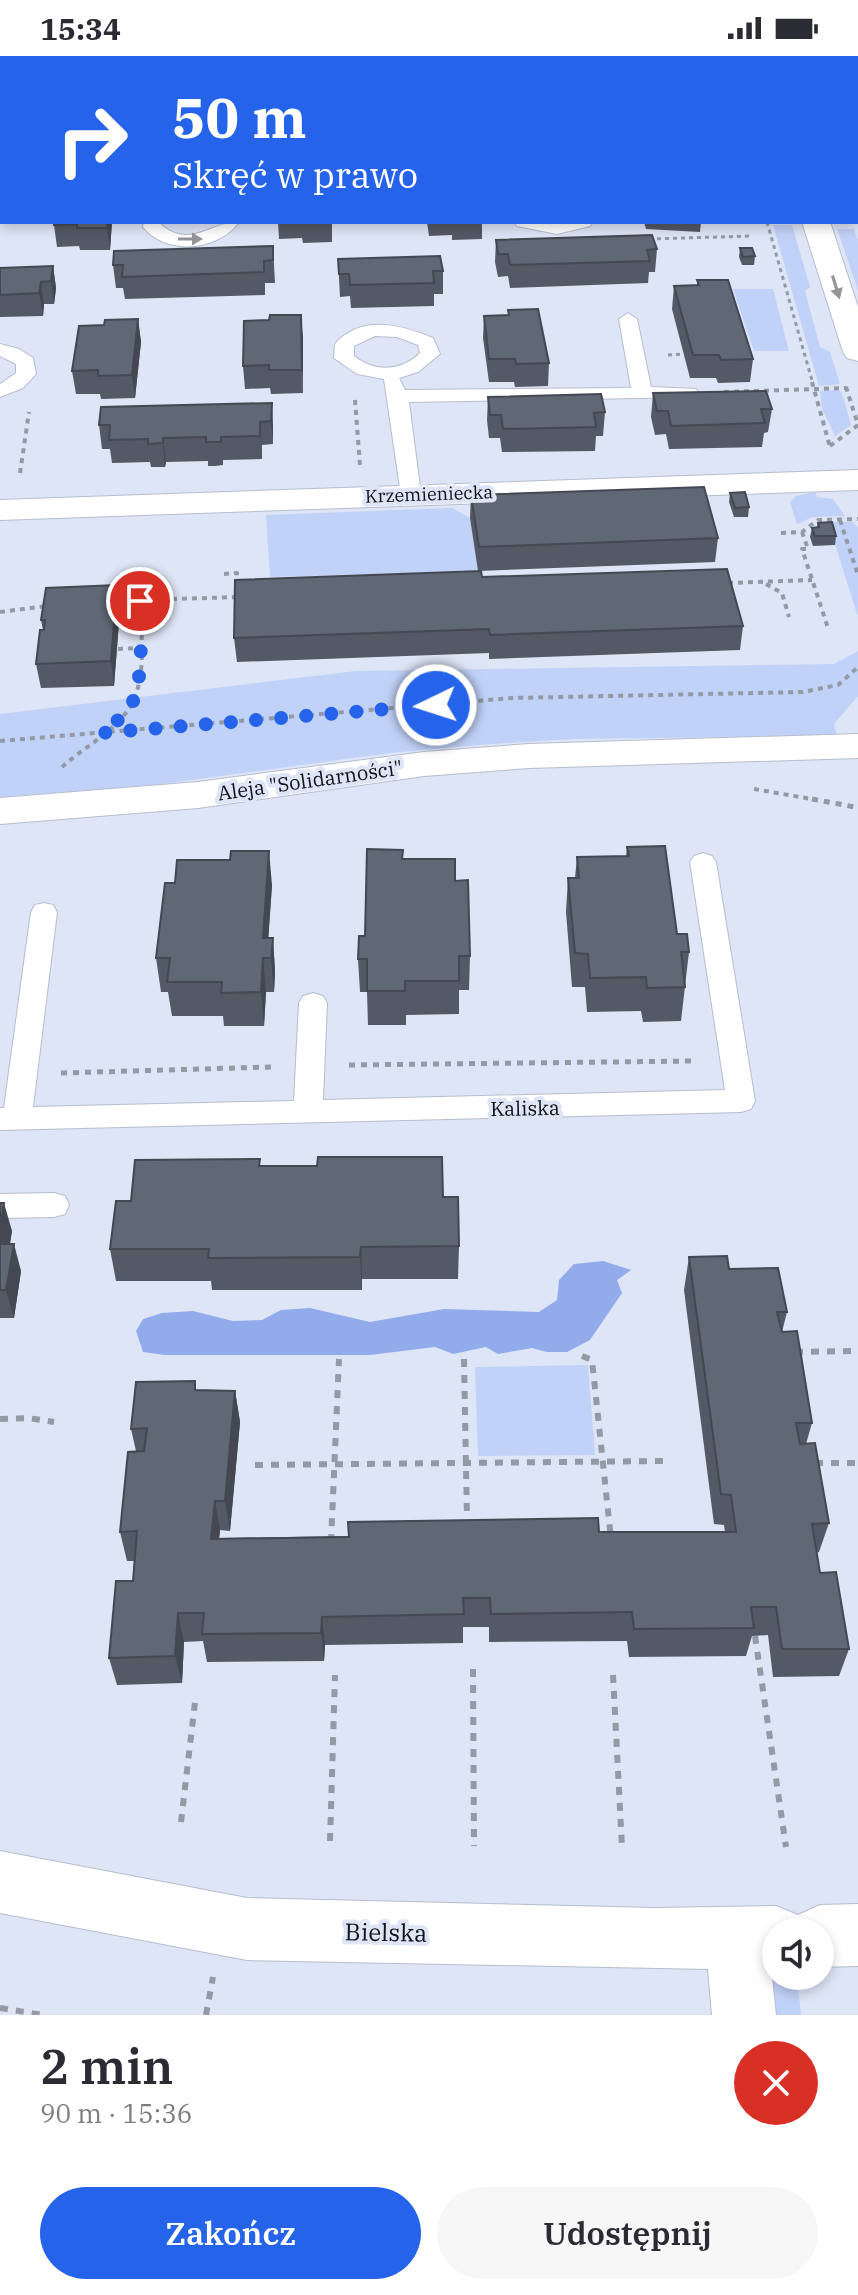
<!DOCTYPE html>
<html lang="pl">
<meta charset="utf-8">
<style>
:root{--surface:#fff;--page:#f7f7f7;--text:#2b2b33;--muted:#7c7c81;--accent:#2563eb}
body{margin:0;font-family:"IBM Plex Serif",serif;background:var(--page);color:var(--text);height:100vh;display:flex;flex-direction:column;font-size:30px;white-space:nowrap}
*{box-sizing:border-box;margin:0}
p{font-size:26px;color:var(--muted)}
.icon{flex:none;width:44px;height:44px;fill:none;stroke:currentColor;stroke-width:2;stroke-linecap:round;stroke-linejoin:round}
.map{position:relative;height:1959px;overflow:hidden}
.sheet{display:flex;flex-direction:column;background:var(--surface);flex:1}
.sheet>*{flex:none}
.hud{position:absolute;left:0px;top:0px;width:858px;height:168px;box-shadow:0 4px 12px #0003;background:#2563eb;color:#fff;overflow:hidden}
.tools{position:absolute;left:762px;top:1862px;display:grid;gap:16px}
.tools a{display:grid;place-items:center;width:72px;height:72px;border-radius:50%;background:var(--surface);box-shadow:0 4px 12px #0003;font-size:40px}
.pin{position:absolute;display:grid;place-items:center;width:68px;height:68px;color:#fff;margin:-34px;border:4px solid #fff;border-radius:50%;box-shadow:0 2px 8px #0007}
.me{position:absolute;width:88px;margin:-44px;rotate:266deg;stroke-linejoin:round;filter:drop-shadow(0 0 6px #0008)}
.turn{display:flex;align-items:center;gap:28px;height:168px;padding:0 40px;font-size:36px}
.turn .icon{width:104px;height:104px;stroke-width:2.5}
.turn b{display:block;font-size:56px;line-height:68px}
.round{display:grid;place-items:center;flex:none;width:84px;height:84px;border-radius:42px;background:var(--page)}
.headline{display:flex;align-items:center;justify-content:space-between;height:136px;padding:0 40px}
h1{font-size:48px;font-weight:600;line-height:60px}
.action{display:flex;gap:16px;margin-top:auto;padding:16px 40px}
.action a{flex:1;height:92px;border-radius:48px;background:var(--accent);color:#fff;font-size:32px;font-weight:600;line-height:92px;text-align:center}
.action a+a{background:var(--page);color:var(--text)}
.status{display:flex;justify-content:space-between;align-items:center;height:56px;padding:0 40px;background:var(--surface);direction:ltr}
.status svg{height:22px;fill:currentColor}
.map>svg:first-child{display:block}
.green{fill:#c1d2f8}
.forest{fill:#92aceb}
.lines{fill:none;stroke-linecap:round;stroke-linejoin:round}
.lane-casing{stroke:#b6bdce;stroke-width:2}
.street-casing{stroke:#b6bdce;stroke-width:2}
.secondary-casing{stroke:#b6bdce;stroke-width:2}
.path-far3{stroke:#9499a6;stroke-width:3;stroke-dasharray:4 4;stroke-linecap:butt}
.path-far2{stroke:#9499a6;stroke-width:4;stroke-dasharray:5 5;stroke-linecap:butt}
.path-far1{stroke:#9499a6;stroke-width:5;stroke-dasharray:6 6;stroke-linecap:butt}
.path{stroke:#9499a6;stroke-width:6;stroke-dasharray:8 8;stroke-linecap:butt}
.lane{fill:#fff;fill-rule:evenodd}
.street{fill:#fff;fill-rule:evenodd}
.secondary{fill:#fff;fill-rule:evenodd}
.wall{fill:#535965}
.shaded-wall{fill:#434852}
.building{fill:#606775;stroke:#434852;stroke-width:2}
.oneway{fill:#949598}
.route{stroke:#2563eb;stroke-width:14;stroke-dasharray:0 25.2}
.labels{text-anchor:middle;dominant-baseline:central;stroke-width:8;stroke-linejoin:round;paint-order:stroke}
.far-street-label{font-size:18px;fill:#111319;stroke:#dee5f6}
.street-label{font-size:20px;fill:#111319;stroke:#dee5f6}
.near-street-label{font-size:24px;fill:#111319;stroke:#dee5f6}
</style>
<div class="status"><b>15:34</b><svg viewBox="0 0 49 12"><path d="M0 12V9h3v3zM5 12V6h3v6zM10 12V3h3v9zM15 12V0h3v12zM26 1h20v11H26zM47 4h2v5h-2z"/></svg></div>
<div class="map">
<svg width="858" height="1959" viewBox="0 0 858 1959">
<rect width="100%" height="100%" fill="#dee5f6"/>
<g class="green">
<polygon points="792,169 810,231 805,235 820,291 830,296 840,328 819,330 773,169"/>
<polygon points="837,173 854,173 858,185 858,234"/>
<polygon points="733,233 773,233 789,295 754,295"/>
<polygon points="838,334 842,337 851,369 835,380 822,352 820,335"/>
<polygon points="815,436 817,441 833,443 845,460 813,461 797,468 790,446 796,440"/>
<polygon points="452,452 470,462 478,515 270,521 266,459"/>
<polygon points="828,466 853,466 858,472 858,561"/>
<polygon points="858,595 858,640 834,668 837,680 574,683 491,688 390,697 154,729 0,741 0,658 356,615 834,608"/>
<polygon points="588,1309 595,1399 478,1400 475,1311"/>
<polygon points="776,1881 776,1920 797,1920 801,1959 744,1959"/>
</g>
<polygon class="forest" points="603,1205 631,1214 617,1224 622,1237 590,1284 567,1296 547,1296 532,1292 498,1298 486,1291 453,1298 435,1291 370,1299 165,1299 143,1296 136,1275 143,1263 162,1257 193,1255 233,1265 262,1264 281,1254 310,1252 370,1266 444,1253 539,1256 557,1244 559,1224 574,1208"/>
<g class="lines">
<g class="lane-casing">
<g id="lane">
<polygon points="511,0 527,0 528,2 512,2"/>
<path d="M144 166H162L161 169C192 193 210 166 239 166 218 195 167 200 143 171Z"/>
<polygon points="514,166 593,166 590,170 557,178 517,170"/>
<path d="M628 257 637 263 651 331 696 333 699 337 696 341 409 346 421 439 411 445 401 439 384 323 357 318 334 302 335 288C361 258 402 269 433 282L440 298 418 316 399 322 405 334 631 332 619 263ZM375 280 397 281 418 289 420 297C401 316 374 316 354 300V290Z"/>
<polygon points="0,288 19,293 33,302 36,318 23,332 0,341 0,328 16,317 16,308 0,300"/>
<polygon points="703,797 712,800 716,806 755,1045 751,1053 741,1056 0,1074 0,1052 4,1052 31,856 35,849 44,847 53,849 57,856 33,1051 294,1045 299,947 303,940 313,937 323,940 327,947 323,1044 725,1034 690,806 694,800"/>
<polygon points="54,1137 65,1140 69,1149 65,1158 54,1161 0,1162 0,1138"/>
</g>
</g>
<g class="street-casing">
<g id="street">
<rect x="239" y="0" width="24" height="2"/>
<polygon points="405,0 503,0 404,2"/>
<rect x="0" y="6" width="2" height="14"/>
<polygon points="858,414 858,434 0,464 0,444"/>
<polygon points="0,1795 247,1842 655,1852 776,1850 798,1859 820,1849 858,1848 858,1910 820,1911 820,1876 776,1876 776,1912 771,1912 776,1959 712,1959 708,1913 247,1904 0,1857"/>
</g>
</g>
<g class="secondary-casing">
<g id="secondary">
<polygon points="748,0 772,0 773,2 749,2"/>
<polygon points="796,0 820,0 821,2 797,2"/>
<rect x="856" y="122" width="2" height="21"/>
<polygon points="802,166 830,166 858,251 858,305 847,302 843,296"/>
<polygon points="858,678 858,702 529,712 424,720 198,752 0,768 0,742 198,726 424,696 529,688"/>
</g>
</g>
<g class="path-far3">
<polyline points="857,0 858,3"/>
<polyline points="767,166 813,328"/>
<polyline points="649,183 752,180"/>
<polyline points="668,299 684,298"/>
</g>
<g class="path-far2">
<polyline points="812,326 830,391"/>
<polyline points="724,336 846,332"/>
<polyline points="355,344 360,409"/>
<polyline points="830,390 858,369 845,328"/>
<polyline points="20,417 29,356"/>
<polyline points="840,464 858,519"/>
<polyline points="802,476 808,493 802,493 828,572"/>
<polyline points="781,477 802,476 818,464 858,463"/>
<polyline points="224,518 237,517 236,528"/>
<polyline points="728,527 812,524"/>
<polyline points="766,528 782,537 789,561"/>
<polyline points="112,545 238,541"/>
<polyline points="0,556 47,550"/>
<polyline points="118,593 141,592"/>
<polyline points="0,685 512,642 803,636 838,629 858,611"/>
<path d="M62 711C83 692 111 678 128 654 148 625 141 579 140 545"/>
<polyline points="754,733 823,745"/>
</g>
<g class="path-far1">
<polyline points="812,743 855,751"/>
<polyline points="349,1009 695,1005"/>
<polyline points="61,1017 271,1011"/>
</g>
<g class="path">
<polyline points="795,1296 858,1295"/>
<polyline points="582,1300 592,1304 611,1483"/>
<polyline points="464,1303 467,1463"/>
<polyline points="0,1363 28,1362 54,1366"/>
<polyline points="815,1407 858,1407"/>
<polyline points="255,1409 664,1405"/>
<polyline points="331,1486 339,1303"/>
<polyline points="755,1580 786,1791"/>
<polyline points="473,1613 474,1790"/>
<polyline points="613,1619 622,1791"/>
<polyline points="181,1766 195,1646"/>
<polyline points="330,1785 335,1619"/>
<polyline points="0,1952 43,1959"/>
<polyline points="206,1959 213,1921"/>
</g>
<use href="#lane" class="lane"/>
<use href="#street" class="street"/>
<use href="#secondary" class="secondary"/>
</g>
<g class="wall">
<polygon points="112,166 110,194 80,194 79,190 57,191 54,169"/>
<polygon points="278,166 332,166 332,186 303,187 302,182 279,183"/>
<polygon points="427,166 482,166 482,183 452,184 452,179 429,180"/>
<polygon points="644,166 701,166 700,176 646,173"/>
<polygon points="496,184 657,193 655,216 649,216 648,227 510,232 508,220 498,221 495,206"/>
<polygon points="273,190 275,227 265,227 265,239 125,243 123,232 116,232 113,209"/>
<polygon points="740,192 755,200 754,209 742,209 739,201"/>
<polygon points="338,203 443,215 443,238 434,238 434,250 351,252 350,240 340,241"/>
<polygon points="53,210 56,232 54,248 44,248 43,260 0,261 0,212"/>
<polygon points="697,224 753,303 750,326 718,327 716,322 690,322 672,253 674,230 697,229"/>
<polygon points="508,254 549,307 548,330 515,331 514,326 489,326 483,282 484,260 508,259"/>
<polygon points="301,259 303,337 271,338 270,332 245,333 243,310 269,264"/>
<polygon points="138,263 141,286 135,342 101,343 100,338 76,338 72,315 104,269"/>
<polygon points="653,337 772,353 768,376 764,377 762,391 669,393 666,378 655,379 651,361"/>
<polygon points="488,341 605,356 603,380 596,380 595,395 502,396 500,382 489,382 487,364"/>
<polygon points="272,347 273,388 262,389 262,403 223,404 223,409 215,410 208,410 208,405 166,406 165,411 151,411 150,406 112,407 110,393 102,393 99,369"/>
<polygon points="730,437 749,451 748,461 734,461 729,446"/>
<polygon points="471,439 718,482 715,506 478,515 470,462"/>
<polygon points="818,467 836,480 835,489 813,490 810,481 812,472 817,471"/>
<polygon points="482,521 743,570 740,594 489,603 489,597 237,606 234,582"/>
<polygon points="117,529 120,553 114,630 41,632 36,608 43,574 41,564"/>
<polygon points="627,791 677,878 689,896 681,965 643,966 641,955 587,956 585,931 572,931 566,856 568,822 575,822 577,801 626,800"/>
<polygon points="403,803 455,825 470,900 469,934 459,934 459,958 406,959 406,969 368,969 367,936 360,936 358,903 365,880"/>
<polygon points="272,829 268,882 273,882 275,916 274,936 266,936 264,970 224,970 223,960 172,960 168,936 161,936 156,902"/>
<polygon points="260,1103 260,1110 443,1141 459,1190 458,1223 362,1223 362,1234 212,1234 211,1225 116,1225 110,1193 131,1145"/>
<polygon points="0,1147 12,1175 10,1188 21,1215 14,1262 0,1262"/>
<polygon points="689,1201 729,1213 787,1256 782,1276 812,1367 806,1388 829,1467 819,1496 816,1497 820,1517 849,1593 839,1620 773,1621 768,1579 752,1580 746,1600 629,1601 627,1585 489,1586 489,1571 463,1571 463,1587 325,1589 324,1605 207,1606 203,1585 184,1586 182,1627 117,1629 109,1602 133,1525 134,1505 127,1505 120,1476 136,1395 131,1373 197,1334 235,1335 240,1366 230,1475 220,1474 219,1482 599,1476 725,1476 724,1469 714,1468 684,1234"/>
</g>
<g class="shaded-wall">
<polygon points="108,166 112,166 110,194 107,172"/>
<polygon points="53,210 56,232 54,248 51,225"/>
<polygon points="41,226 44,248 43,260 39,237"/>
<polygon points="301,259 303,281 303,337 302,314"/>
<polygon points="138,263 141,286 135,342 132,319"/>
<polygon points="272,347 273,371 273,388 271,365"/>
<polygon points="163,382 166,406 165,411 163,387"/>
<polygon points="117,529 120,553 114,630 111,605"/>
<polygon points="269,795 272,829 267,902 263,882"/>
<polygon points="273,882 275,916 274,936 271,902"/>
<polygon points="263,902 266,936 264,970 261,936"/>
<polygon points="4,1147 12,1175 5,1216 0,1198 0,1173"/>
<polygon points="14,1188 21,1215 14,1262 6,1234"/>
<polygon points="361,1191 362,1223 362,1234 360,1201"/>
<polygon points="235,1335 240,1366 230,1475 225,1445"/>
<polygon points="215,1445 220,1474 216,1512 211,1483"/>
<polygon points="178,1557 184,1586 182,1627 175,1600"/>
<polygon points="322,1561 325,1589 324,1605 321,1577"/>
</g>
<g class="building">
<rect x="0" y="35" width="2" height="20"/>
<polygon points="54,166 108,166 107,172 77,172 77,168 54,169"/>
<polygon points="652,179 657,193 647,194 650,205 510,209 508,198 498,198 496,184"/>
<polygon points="273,190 273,204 264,205 264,216 122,221 123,209 113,209 114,195"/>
<polygon points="740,192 752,192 755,200 743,201"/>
<polygon points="440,200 443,215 433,215 434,227 350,229 349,218 339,218 338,203"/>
<polygon points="53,210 51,225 41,226 39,237 0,239 0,212"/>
<polygon points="697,224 728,224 753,303 721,304 719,299 693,299 674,230 699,229"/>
<polygon points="538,253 549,307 516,308 515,303 489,303 484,260 509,259 508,254"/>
<polygon points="270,259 301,259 302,314 269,314 269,309 243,310 244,265 269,264"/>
<polygon points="138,263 132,319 98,320 98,314 72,315 79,270 104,269 105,264"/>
<polygon points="766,335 772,353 761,353 765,367 671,370 668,355 657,355 653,337"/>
<polygon points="601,338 605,356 594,357 596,371 503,373 501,359 490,359 488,341"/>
<polygon points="272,347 271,365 260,366 260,380 221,381 221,386 206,386 206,381 163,382 163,387 148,388 148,383 109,384 110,369 99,369 101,351"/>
<polygon points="704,431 718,482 479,491 471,439"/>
<polygon points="745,436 749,451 735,452 730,437"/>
<polygon points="832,466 836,480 815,480 812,472 819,471 818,467"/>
<polygon points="727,513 743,570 490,579 489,573 234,582 235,524 481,515 482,521"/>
<polygon points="117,529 111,605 36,608 40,574 44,574 45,564 41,564 46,532"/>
<polygon points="665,790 677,878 687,878 689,896 681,896 685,931 647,932 646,921 590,922 588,898 575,897 568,822 579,822 577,801 629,800 627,791"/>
<polygon points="367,793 403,794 402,803 455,803 455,825 468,824 470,900 459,900 459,925 405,925 405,935 367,935 367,903 358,903 359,880 365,880"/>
<polygon points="231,795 269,795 263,882 273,882 272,893 271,902 263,902 261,936 221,937 222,926 167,926 170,902 156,902 165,827 175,827 177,804 230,804"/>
<polygon points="318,1101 442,1101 443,1141 458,1141 459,1190 361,1191 360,1201 208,1202 209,1193 110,1193 116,1145 131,1145 135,1104 260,1103 259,1110 317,1110"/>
<polygon points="0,1147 4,1147 0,1173"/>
<polygon points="0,1188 14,1188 6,1234 0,1234"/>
<polygon points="727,1200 729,1213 778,1212 787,1256 777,1256 782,1276 797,1275 812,1367 796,1367 800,1388 815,1387 829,1467 812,1468 820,1517 836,1516 849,1593 782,1593 776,1551 751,1551 754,1572 634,1573 632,1556 491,1558 490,1542 463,1542 464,1558 322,1561 321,1577 202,1578 204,1557 178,1557 175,1600 109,1602 116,1525 133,1525 137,1475 120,1476 128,1396 144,1395 147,1372 131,1373 136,1326 195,1325 195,1334 235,1335 225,1445 215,1445 211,1483 349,1481 348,1466 598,1462 599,1476 736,1476 731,1439 721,1438 689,1201"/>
</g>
<defs><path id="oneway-solid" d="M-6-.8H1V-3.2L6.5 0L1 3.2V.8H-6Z" transform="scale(2)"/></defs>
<g class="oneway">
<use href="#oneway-solid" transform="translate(190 183)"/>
<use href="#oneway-solid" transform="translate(836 231) rotate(73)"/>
</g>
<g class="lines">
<path class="route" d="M140 545C140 574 146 634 126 657 119 664 109 671 101 677L436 649"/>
</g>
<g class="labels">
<g class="far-street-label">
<text transform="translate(429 438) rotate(-2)">Krzemieniecka</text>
</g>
<g class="street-label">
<text transform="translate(310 724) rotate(-8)">Aleja "Solidarności"</text>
<text transform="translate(525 1052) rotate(-1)">Kaliska</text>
</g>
<g class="near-street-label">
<text transform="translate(386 1876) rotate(1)">Bielska</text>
</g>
</g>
</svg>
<div class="tools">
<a><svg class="icon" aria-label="sound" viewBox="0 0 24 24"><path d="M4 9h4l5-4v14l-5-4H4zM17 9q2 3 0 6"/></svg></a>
</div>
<div class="pin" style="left:140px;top:545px;background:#d93025"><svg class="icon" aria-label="arrive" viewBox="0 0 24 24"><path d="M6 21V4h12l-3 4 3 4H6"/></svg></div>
<svg class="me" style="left:436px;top:649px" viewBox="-20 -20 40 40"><circle r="17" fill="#2563eb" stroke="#fff" stroke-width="3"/><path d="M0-11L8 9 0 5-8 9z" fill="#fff"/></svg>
<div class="hud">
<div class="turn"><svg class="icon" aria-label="right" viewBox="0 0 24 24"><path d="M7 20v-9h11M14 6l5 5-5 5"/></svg><div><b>50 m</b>Skręć w prawo</div></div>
</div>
</div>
<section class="sheet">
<div class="headline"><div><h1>2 min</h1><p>90 m · 15:36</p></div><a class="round" style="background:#d93025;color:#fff"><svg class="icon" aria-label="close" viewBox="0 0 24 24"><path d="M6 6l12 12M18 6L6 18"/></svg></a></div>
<div class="action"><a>Zakończ</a><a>Udostępnij</a></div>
</section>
